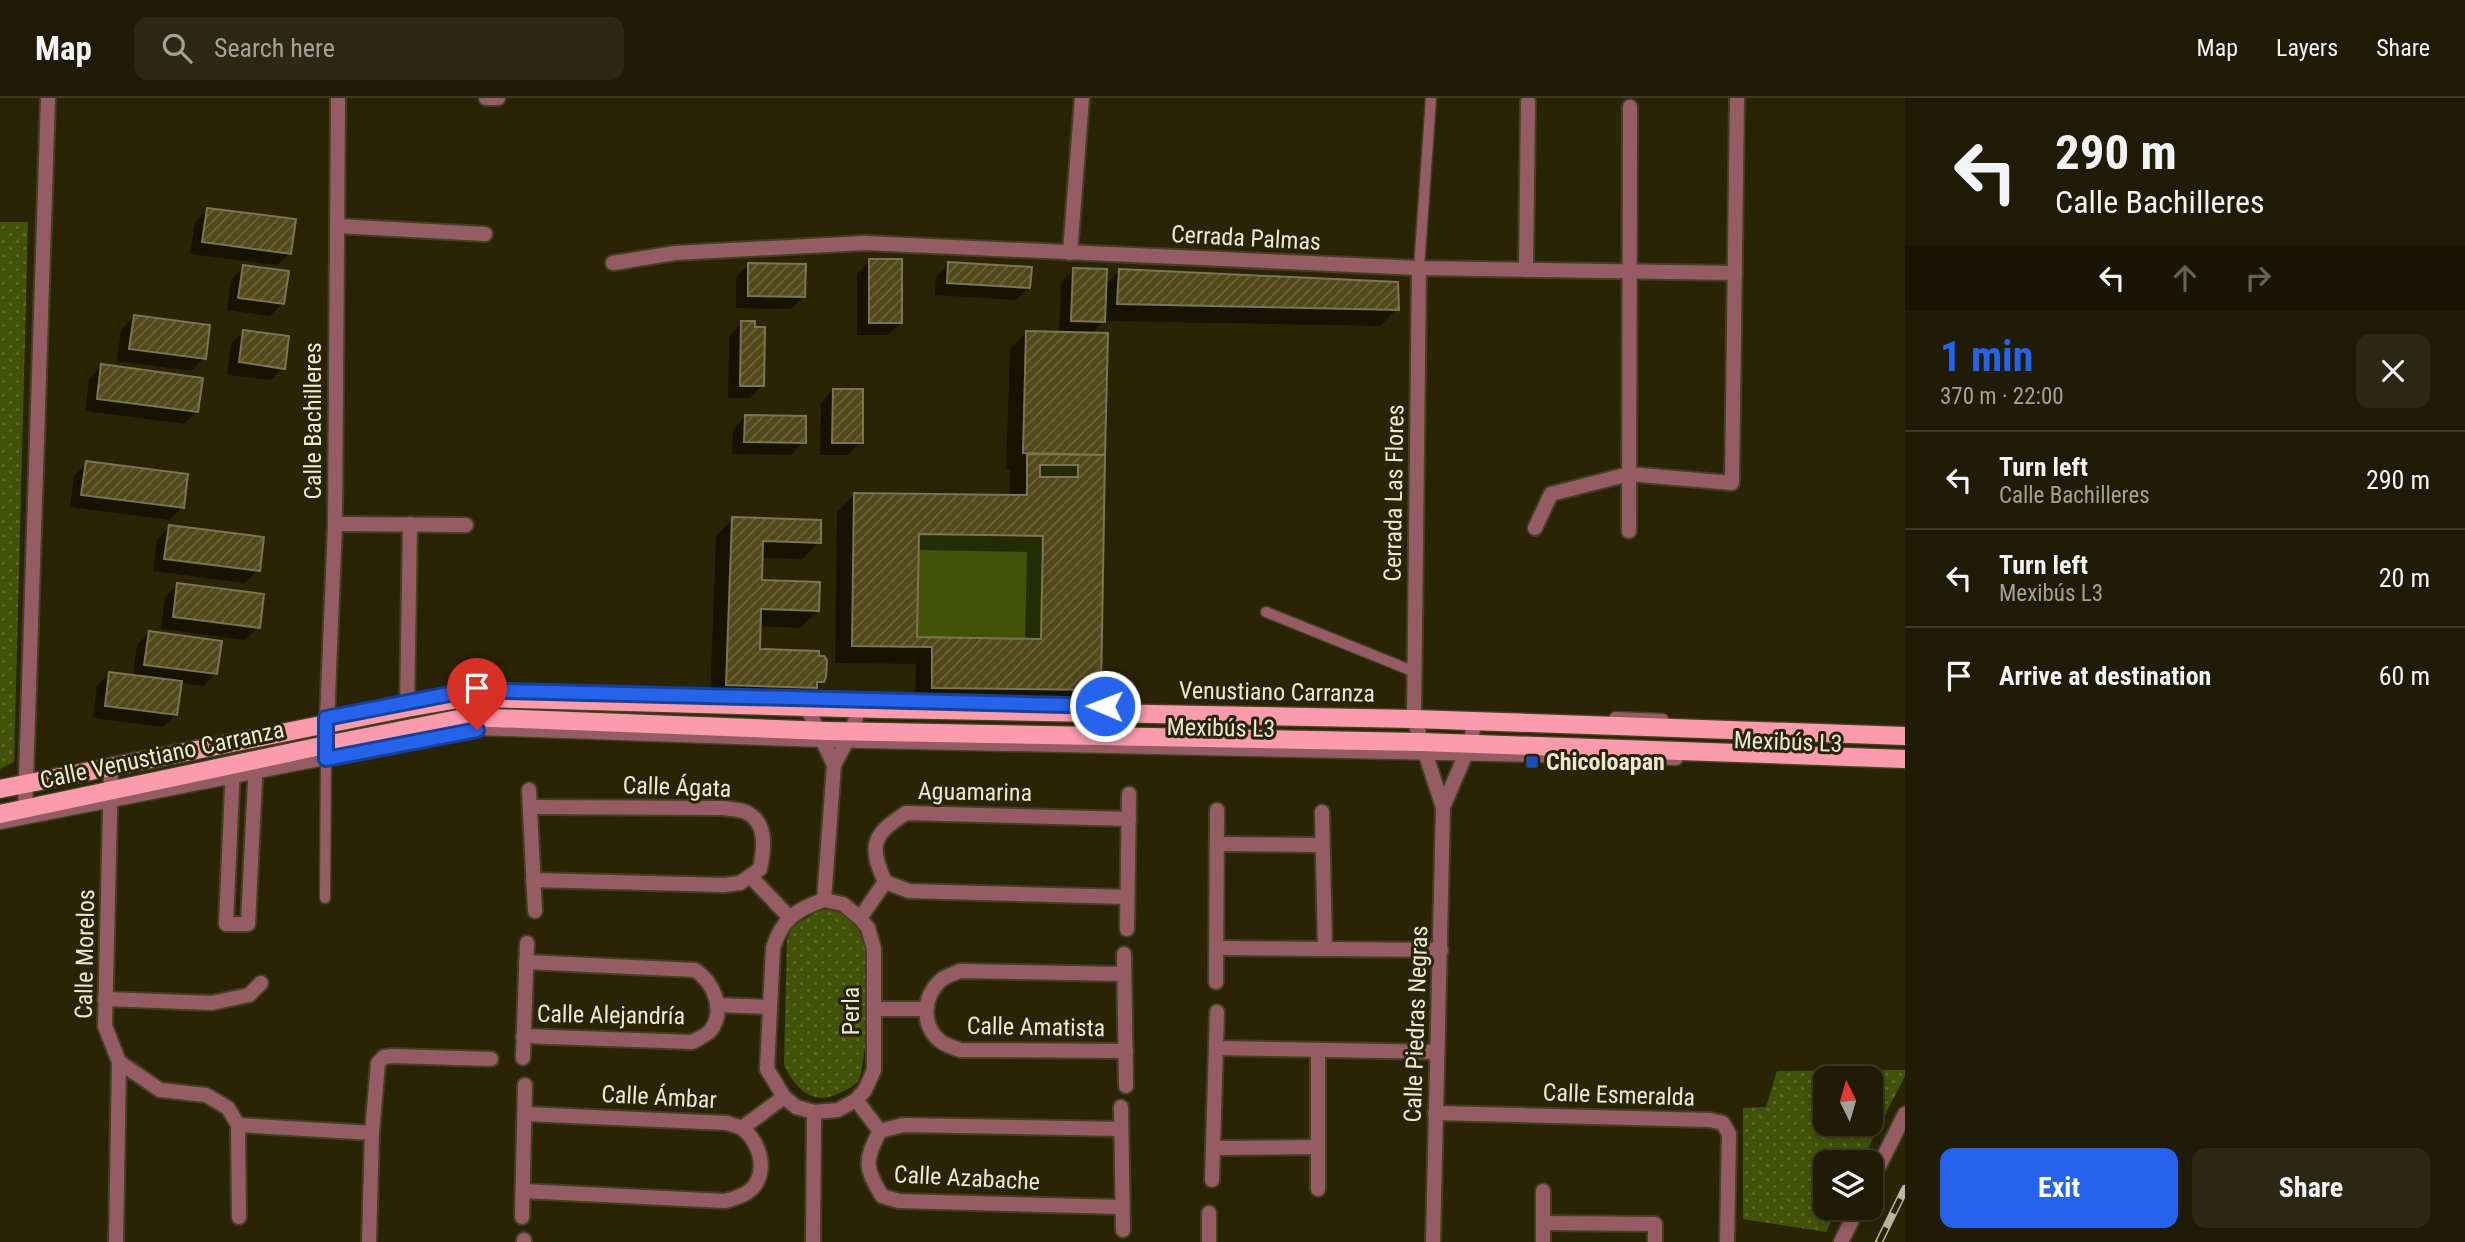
<!DOCTYPE html>
<meta charset="utf-8">
<style>
:root{--surface:#201b04;--page:#2d2813;--text:#f1f3f6;--muted:#a2a19a;--line:#3d3926;--accent:#2563eb}
body{margin:0;font-family:"Roboto Condensed",sans-serif;background:var(--page);color:var(--text);height:100vh;display:flex;flex-direction:column;font-size:26px;white-space:nowrap}
*{box-sizing:border-box;margin:0}
p{font-size:23px;color:var(--muted)}
.icon{flex:none;width:38px;height:38px;fill:none;stroke:currentColor;stroke-width:2;stroke-linecap:round;stroke-linejoin:round}
.map{position:relative;flex:1;overflow:hidden}
.side{display:flex;flex-direction:column;background:var(--surface);width:560px}
.side>*{flex:none}
.top-card{background:#201b04;color:var(--text);overflow:hidden}
.needle{width:46px;rotate:355deg}
.fabs{position:absolute;left:1813px;top:968px;display:grid;gap:14px}
.fabs a{display:grid;place-items:center;width:70px;height:70px;border-radius:14px;background:var(--surface);box-shadow:0 4px 10px #0003,0 0 0 2px var(--line);font-size:35px}
.pin{position:absolute;display:grid;place-items:center;width:60px;height:60px;color:#fff;margin:-72px -30px;border-radius:50% 50% 50% 0;rotate:-45deg;box-shadow:0 0 7px #0007}
.pin .icon{rotate:45deg}
.me{position:absolute;width:77px;margin:-38px;rotate:271deg;stroke-linejoin:round;filter:drop-shadow(0 0 5px #0008)}
.turn{display:flex;align-items:center;gap:24px;height:147px;padding:0 35px;font-size:32px}
.turn .icon{width:91px;height:91px;stroke-width:2.5}
.turn b{display:block;font-size:49px;line-height:60px}
.lanes{display:flex;align-items:center;height:66px;padding:0 35px;background:#0003;justify-content:center;gap:35px;direction:ltr}
.lanes .off{opacity:.35}
.round{display:grid;place-items:center;flex:none;width:74px;height:74px;border-radius:14px;background:var(--page)}
.summary{display:flex;align-items:center;justify-content:space-between;height:119px;padding:0 35px}
h1{font-size:42px;font-weight:700;line-height:52px;color:var(--accent)}
.cta{display:flex;gap:14px;margin-top:auto;padding:14px 35px}
.cta a{flex:1;height:80px;border-radius:14px;background:var(--accent);color:#fff;font-size:28px;font-weight:700;line-height:80px;text-align:center}
.cta a+a{background:var(--page);color:var(--text)}
ul{padding:0;list-style:none}
li{display:flex;align-items:center;gap:21px;height:98px;padding:0 35px;border-top:2px solid var(--line)}
li div{flex:1}
li b{display:block;font-size:26px}
li em{font-style:normal}
header{display:flex;align-items:center;gap:42px;box-sizing:border-box;height:98px;padding:0 35px;background:var(--surface);border-bottom:2px solid var(--line)}
header strong{font-size:33px}
nav{display:flex;gap:38px;margin-inline-start:auto;font-size:24px}
.search{width:490px;height:63px;background:var(--page);display:flex;align-items:center;gap:18px;box-sizing:border-box;padding:0 24px;border-radius:14px;color:var(--muted);font-size:26px}
main{display:flex;flex:1;min-height:0}
.map>svg:first-child{display:block}
.park{fill:url(#park-dots);fill-rule:evenodd}
.garden{fill:#425309}
.shadow{fill:#0007;fill-rule:evenodd}
.building{fill:url(#building-hatch);stroke:#7b7555;stroke-width:2;fill-rule:evenodd}
.lines{fill:none;stroke-linecap:round;stroke-linejoin:round}
.service-casing{stroke:#453f23;stroke-width:13}
.minor-casing{stroke:#453f23;stroke-width:18}
.tertiary-casing{stroke:#453f23;stroke-width:18}
.primary-casing{stroke:#453f23;stroke-width:21}
.service{stroke:#965c66;stroke-width:10}
.minor{stroke:#965c66;stroke-width:14}
.tertiary{stroke:#965c66;stroke-width:14}
.primary{stroke:#fb9cac;stroke-width:18}
.rail-casing{stroke:#b9b5a0;stroke-width:8}
.rail{stroke:#2a2406;stroke-width:5;stroke-dasharray:16;stroke-linecap:butt}
.route-casing{stroke:#184099;stroke-width:18}
.route{stroke:#2563eb;stroke-width:12}
.transit-dot{fill:#1a4fb4;stroke:#2a2406;stroke-width:2.5}
.labels{text-anchor:middle;dominant-baseline:central;stroke-width:6;stroke-linejoin:round;paint-order:stroke}
.street-label{font-size:24px;fill:#ebe8d6;stroke:#2a2406}
.poi-label{font-size:24px;font-weight:bold;fill:#ebe8d6;stroke:#2a2406;text-anchor:start}
</style>
<header>
<strong>Map</strong>
<div class="search"><svg class="icon" aria-label="search" viewBox="0 0 24 24"><circle cx="10" cy="10" r="6"/><path d="M15 15l6 6"/></svg>Search here</div>
<nav><a>Map</a><a>Layers</a><a>Share</a></nav>
</header>
<main>
<div class="map">
<svg width="1905" height="1144" viewBox="0 0 1905 1144">
<defs>
<pattern id="park-dots" width="8" height="8" patternUnits="userSpaceOnUse" patternTransform="scale(1.75)"><rect width="8" height="8" fill="#425309"/><path d="M2 2h.1M6 6h.1" fill="none" stroke="#5d6c2c" stroke-width="1.8" stroke-linecap="round"/></pattern>
<pattern id="building-hatch" width="6" height="6" patternUnits="userSpaceOnUse" patternTransform="scale(1.75)"><rect width="6" height="6" fill="#52491a"/><path d="M-1 1l2-2M0 6l6-6M5 7l2-2" fill="none" stroke="#6b633b"/></pattern>
</defs>
<rect width="100%" height="100%" fill="#2a2406"/>
<g class="park">
<polygon points="0,124 28,124 14,664 0,671"/>
<path d="M822 811C834 811 852 818 860 828 863 833 866 842 868 848 872 862 866 969 859 981 856 987 848 991 842 994 814 1009 796 992 784 967L787 841 793 828Z"/>
<path d="M1905 972V978L1861 1064H1825V1110H1838L1826 1134 1743 1121V1010L1766 1009 1777 973ZM1871 980V1026H1825V980Z"/>
</g>
<g class="garden">
<rect x="1040" y="367" width="38" height="12"/>
<polygon points="919,436 1043,438 1041,541 917,539"/>
</g>
<g class="shadow">
<polygon points="207,112 290,155 277,167 190,156 195,124"/>
<polygon points="870,163 901,225 888,237 857,237 857,176"/>
<polygon points="749,166 804,198 791,211 736,210 736,179"/>
<polygon points="949,166 1029,189 1016,202 935,197 936,179"/>
<polygon points="243,169 283,205 270,218 227,212 231,182"/>
<path d="M1074 171 1105 187 1119 173 1397 211 1380 228 1104 223 1091 236H1106L1099 591 1082 608 915 606 916 566 835 565 837 414 855 396 1010 398V372H1006L1010 251 1027 234 1059 235 1061 184ZM917 452 1027 454 1025 543 915 540Z"/>
<polygon points="134,219 204,260 191,273 117,263 121,232"/>
<polygon points="742,225 762,288 750,300 728,300 729,238"/>
<polygon points="244,234 283,270 271,282 227,277 231,246"/>
<polygon points="101,268 197,313 184,326 85,313 89,281"/>
<polygon points="833,292 861,344 848,357 820,357 821,305"/>
<polygon points="745,319 804,344 791,357 732,356 733,331"/>
<polygon points="87,365 182,410 169,422 70,409 74,378"/>
<polygon points="733,421 819,444 802,461 761,460 760,483 818,513 800,530 759,528 758,553 823,583 799,607 710,603 716,438"/>
<polygon points="170,429 258,472 245,485 153,473 157,441"/>
<polygon points="178,486 258,529 245,542 161,531 165,499"/>
<polygon points="149,535 215,576 203,588 180,585 175,617 163,629 93,620 97,588 110,575 133,579 137,547"/>
</g>
<g class="building">
<polygon points="207,110 296,121 291,156 202,144"/>
<rect x="869" y="161" width="33" height="64"/>
<polygon points="948,164 1032,169 1030,190 947,185"/>
<polygon points="748,165 806,166 805,199 748,198"/>
<polygon points="243,167 289,173 284,206 238,200"/>
<polygon points="1073,170 1107,171 1105,224 1071,223"/>
<polygon points="1119,171 1398,184 1399,212 1117,206"/>
<polygon points="134,217 210,227 206,261 129,251"/>
<polygon points="741,223 755,223 755,229 765,229 764,288 740,288"/>
<polygon points="243,232 289,238 285,271 239,264"/>
<polygon points="1026,233 1108,235 1105,357 1023,355"/>
<polygon points="101,266 203,280 198,314 97,301"/>
<polygon points="833,291 863,291 863,345 832,345"/>
<polygon points="745,317 806,318 806,345 744,344"/>
<path d="M1027 356 1105 357 1101 592 932 590V549L852 548 854 395 1027 397ZM1040 367H1078V379H1040ZM919 436 1043 438 1041 541 917 539Z"/>
<polygon points="86,363 188,376 184,410 81,397"/>
<polygon points="732,419 821,422 821,445 763,443 762,482 820,484 819,513 761,511 760,551 819,553 819,558 824,558 827,562 826,579 824,584 817,584 817,590 726,587"/>
<polygon points="169,427 264,439 260,473 164,461"/>
<polygon points="177,485 264,496 260,530 173,519"/>
<polygon points="149,533 222,543 217,576 144,567"/>
<polygon points="109,574 182,583 177,617 105,608"/>
</g>
<g class="lines">
<g class="service-casing">
<g id="service">
<polyline points="1419,170 1431,0"/>
<polyline points="1266,514 1415,574"/>
<polyline points="1615,619 1663,621"/>
<polyline points="0,726 477,632 822,644 1677,662"/>
<polyline points="325,800 326,657"/>
</g>
</g>
<g class="minor-casing">
<g id="minor">
<polyline points="486,0 498,0"/>
<polyline points="337,128 485,136"/>
<polyline points="1070,155 1082,0"/>
<polyline points="613,165 675,155 865,145 1419,170 1735,175"/>
<polyline points="1419,170 1414,621 1443,709 1433,1144"/>
<polyline points="1526,172 1528,4"/>
<polyline points="335,426 466,427"/>
<polyline points="1535,430 1551,396 1629,376 1732,385 1737,0"/>
<polyline points="1629,433 1630,9"/>
<polyline points="807,609 834,667"/>
<polyline points="407,610 410,426"/>
<polyline points="326,647 335,426 338,0"/>
<polyline points="233,667 226,826 248,826 256,662"/>
<polyline points="111,669 105,928 119,964 116,1144"/>
<polyline points="529,692 535,813"/>
<path d="M530 709 723 710C729 711 739 711 746 714 768 725 764 751 760 771L740 785 724 787 533 782"/>
<polyline points="1443,709 1470,646 1475,623"/>
<polyline points="1322,714 1325,849"/>
<polyline points="1218,746 1322,747"/>
<polyline points="751,779 790,820"/>
<path d="M1127 799 909 793 885 784C868 746 873 737 906 715L1129 721"/>
<path d="M824 802 843 806 860 820 868 830 874 851V972L865 992 856 1002 838 1012 814 1014 796 1009 784 999 767 971 773 850C782 821 797 811 824 802Z"/>
<polyline points="824,802 834,667 852,633 859,610"/>
<polyline points="860,820 885,784"/>
<polyline points="1127,831 1129,696"/>
<polyline points="1217,850 1441,852"/>
<polyline points="1124,856 1126,988"/>
<path d="M1124 876 960 873C954 876 945 878 940 883 923 899 921 927 940 943 945 947 953 949 960 952L1126 953"/>
<polyline points="1216,884 1217,712"/>
<polyline points="105,901 212,905 249,897 261,885"/>
<polyline points="717,907 770,909"/>
<polyline points="874,911 925,911"/>
<path d="M523 938 692 944C698 941 707 937 711 932 726 911 713 884 695 872L526 864"/>
<polyline points="1216,950 1437,954"/>
<polyline points="1318,952 1318,1091"/>
<polyline points="523,960 527,845"/>
<polyline points="119,964 160,992 206,997 228,1010 238,1027 239,1119"/>
<polyline points="856,1002 880,1033"/>
<polyline points="1121,1009 1123,1132"/>
<polyline points="1435,1015 1710,1022 1723,1025 1729,1036 1727,1144"/>
<polyline points="238,1027 372,1035"/>
<polyline points="742,1030 784,999"/>
<path d="M1121 1031 903 1027 880 1033C864 1063 865 1070 882 1098L899 1103 1122 1109"/>
<polyline points="1213,1050 1318,1049"/>
<polyline points="1212,1082 1217,914"/>
<polyline points="1871,1084 1905,1016"/>
<path d="M523 1093 725 1103C735 1100 748 1097 755 1087 767 1069 759 1044 743 1031 739 1028 732 1027 727 1025L525 1016"/>
<polyline points="1209,1115 1209,1144"/>
<polyline points="522,1119 525,987"/>
<polyline points="1543,1125 1655,1126 1655,1144"/>
<polyline points="369,1144 372,1035 378,965 384,959 392,958 491,961"/>
<polyline points="524,1144 524,1142"/>
<polyline points="813,1144 814,1014"/>
<polyline points="1543,1144 1543,1093"/>
<polyline points="1841,1144 1858,1110"/>
</g>
</g>
<g class="tertiary-casing">
<polyline id="tertiary" points="25,712 48,0"/>
</g>
<g class="primary-casing">
<g id="primary">
<polyline points="0,691 407,610 464,600 480,600 882,611 1414,621 1905,638"/>
<polyline points="0,716 326,647 468,619 826,633 1421,644 1905,661"/>
</g>
</g>
<use href="#service" class="service"/>
<use href="#minor" class="minor"/>
<use href="#tertiary" class="tertiary"/>
<use href="#primary" class="primary"/>
<g class="rail-casing">
<polyline id="rail" points="1879,1144 1905,1091"/>
</g>
<use href="#rail" class="rail"/>
</g>
<g class="lines">
<g class="route-casing">
<polyline id="route" points="477,632 326,661 326,620 470,592 1105,608"/>
</g>
<use href="#route" class="route"/>
</g>
<rect class="transit-dot" x="1525" y="657" width="14" height="14" rx="3.5"/>
<g class="labels">
<g class="street-label">
<text transform="translate(1246 140) rotate(3)">Cerrada Palmas</text>
<text transform="translate(313 323) rotate(-90)">Calle Bachilleres</text>
<text transform="translate(1394 395) rotate(-89)">Cerrada Las Flores</text>
<text transform="translate(1277 594) rotate(1)">Venustiano Carranza</text>
<text transform="translate(1221 630) rotate(1)">Mexibús L3</text>
<text transform="translate(1788 644) rotate(2)">Mexibús L3</text>
<text transform="translate(162 657) rotate(-12)">Calle Venustiano Carranza</text>
<text transform="translate(677 689) rotate(2)">Calle Ágata</text>
<text transform="translate(975 694) rotate(1)">Aguamarina</text>
<text transform="translate(85 856) rotate(-89)">Calle Morelos</text>
<text transform="translate(851 913) rotate(-90)">Perla</text>
<text transform="translate(611 917) rotate(1)">Calle Alejandría</text>
<text transform="translate(1416 926) rotate(-88)">Calle Piedras Negras</text>
<text transform="translate(1036 929) rotate(1)">Calle Amatista</text>
<text transform="translate(1619 997) rotate(2)">Calle Esmeralda</text>
<text transform="translate(659 999) rotate(3)">Calle Ámbar</text>
<text transform="translate(967 1080) rotate(3)">Calle Azabache</text>
</g>
<g class="poi-label">
<text x="1546" y="664">Chicoloapan</text>
</g>
</g>
</svg>
<div class="fabs">
<a><svg class="needle" viewBox="-14 -14 28 28"><path d="M0-13l5 13h-10z" fill="#e53935"/><path d="M0 13l5-13h-10z" fill="#a2a19a"/></svg></a>
<a><svg class="icon" aria-label="layers" viewBox="0 0 24 24"><path d="M12 4l9 5-9 5-9-5zM3 14l9 5 9-5"/></svg></a>
</div>
<div class="pin" style="left:477px;top:632px;background:#d93025"><svg class="icon" aria-label="arrive" viewBox="0 0 24 24"><path d="M6 21V4h12l-3 4 3 4H6"/></svg></div>
<svg class="me" style="left:1105px;top:608px" viewBox="-20 -20 40 40"><circle r="17" fill="#2563eb" stroke="#fff" stroke-width="3"/><path d="M0-11L8 9 0 5-8 9z" fill="#fff"/></svg>
</div>
<section class="side">
<div class="top-card">
<div class="turn"><svg class="icon" aria-label="left" viewBox="0 0 24 24"><path d="M17 20v-9H6M10 6l-5 5 5 5"/></svg><div><b>290 m</b>Calle Bachilleres</div></div>
<div class="lanes"><svg class="icon" aria-label="left" viewBox="0 0 24 24"><path d="M17 20v-9H6M10 6l-5 5 5 5"/></svg><svg class="icon off" aria-label="ahead" viewBox="0 0 24 24"><path d="M12 20V5M6 11l6-6 6 6"/></svg><svg class="icon off" aria-label="right" viewBox="0 0 24 24"><path d="M7 20v-9h11M14 6l5 5-5 5"/></svg></div>
</div>
<div class="summary"><div><h1>1 min</h1><p>370 m · 22:00</p></div><a class="round"><svg class="icon" aria-label="close" viewBox="0 0 24 24"><path d="M6 6l12 12M18 6L6 18"/></svg></a></div>
<ul>
<li><svg class="icon" aria-label="left" viewBox="0 0 24 24"><path d="M17 20v-9H6M10 6l-5 5 5 5"/></svg><div><b>Turn left</b><p>Calle Bachilleres</p></div><em>290 m</em></li>
<li><svg class="icon" aria-label="left" viewBox="0 0 24 24"><path d="M17 20v-9H6M10 6l-5 5 5 5"/></svg><div><b>Turn left</b><p>Mexibús L3</p></div><em>20 m</em></li>
<li><svg class="icon" aria-label="arrive" viewBox="0 0 24 24"><path d="M6 21V4h12l-3 4 3 4H6"/></svg><div><b>Arrive at destination</b></div><em>60 m</em></li>
</ul>
<div class="cta"><a>Exit</a><a>Share</a></div>
</section>
</main>
